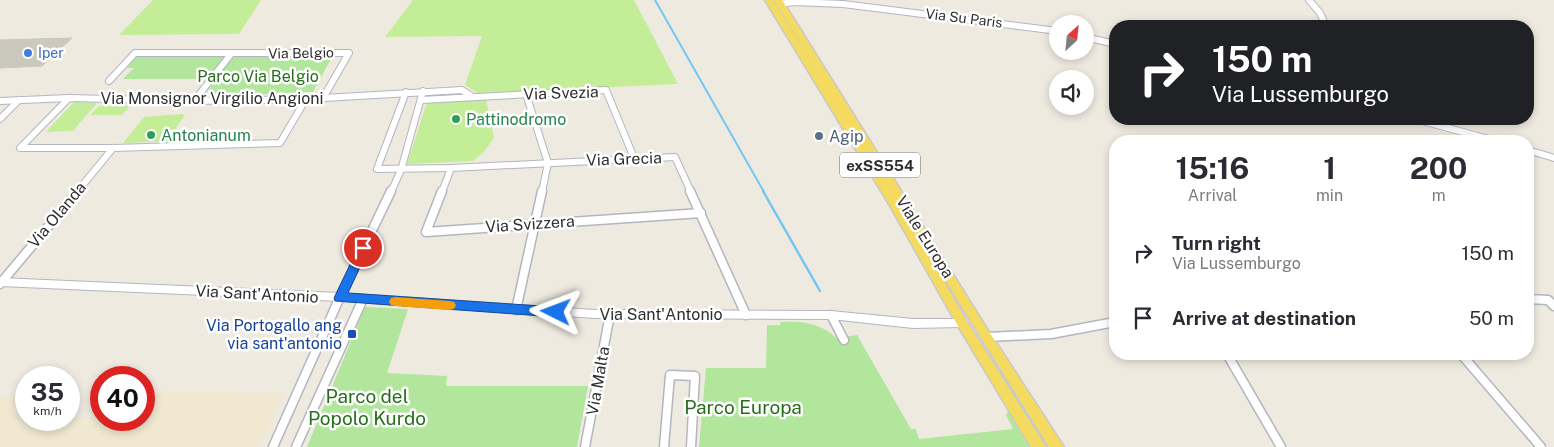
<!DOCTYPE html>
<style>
:root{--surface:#fff;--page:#f2f2f3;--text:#2b2b33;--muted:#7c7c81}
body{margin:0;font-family:"Public Sans",sans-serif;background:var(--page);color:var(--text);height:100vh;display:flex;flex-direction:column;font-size:19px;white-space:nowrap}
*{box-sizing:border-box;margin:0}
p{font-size:16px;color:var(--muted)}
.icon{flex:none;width:28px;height:28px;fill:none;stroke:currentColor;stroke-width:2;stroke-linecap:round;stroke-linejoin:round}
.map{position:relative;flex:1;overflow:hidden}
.panel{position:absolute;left:1109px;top:135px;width:425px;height:225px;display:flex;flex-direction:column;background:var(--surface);border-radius:20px;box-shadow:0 2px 8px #0003}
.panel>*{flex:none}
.top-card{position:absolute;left:1109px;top:20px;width:425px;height:105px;border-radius:20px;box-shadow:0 2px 8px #0003;background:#202124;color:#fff;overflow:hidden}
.needle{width:32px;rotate:27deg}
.tools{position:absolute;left:1049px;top:15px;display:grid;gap:10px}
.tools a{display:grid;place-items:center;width:45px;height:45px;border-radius:50%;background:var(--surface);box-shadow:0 2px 8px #0003;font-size:25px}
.speed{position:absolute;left:15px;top:366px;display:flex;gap:10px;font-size:25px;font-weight:700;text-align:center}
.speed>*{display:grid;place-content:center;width:65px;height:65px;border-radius:50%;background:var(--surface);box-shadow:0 2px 8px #0003;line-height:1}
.speed small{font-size:12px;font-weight:400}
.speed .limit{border:8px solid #d22;background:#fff;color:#111}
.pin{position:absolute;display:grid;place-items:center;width:42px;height:42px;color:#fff;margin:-21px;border:2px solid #fff;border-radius:50%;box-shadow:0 1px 5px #0007}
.me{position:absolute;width:55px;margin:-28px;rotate:273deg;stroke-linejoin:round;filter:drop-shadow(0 0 4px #0008)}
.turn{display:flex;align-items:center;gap:18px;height:105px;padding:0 20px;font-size:22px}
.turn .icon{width:65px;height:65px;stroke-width:2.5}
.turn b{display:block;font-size:35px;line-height:42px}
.eta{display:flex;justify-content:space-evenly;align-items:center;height:85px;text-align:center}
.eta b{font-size:30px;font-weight:700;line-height:35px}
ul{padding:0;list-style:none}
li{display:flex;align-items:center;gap:15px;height:65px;padding:0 20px}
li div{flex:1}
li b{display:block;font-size:19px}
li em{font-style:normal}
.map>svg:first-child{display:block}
.education{fill:#f0e8d0}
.green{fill:#b1e69c}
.pitch{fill:#c4ed98}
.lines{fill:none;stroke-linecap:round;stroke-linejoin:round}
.stream-far1{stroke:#73c8f2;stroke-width:2}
.stream{stroke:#73c8f2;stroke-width:2.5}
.building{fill:#cbc8be;stroke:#cbc6b9}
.street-far1-casing{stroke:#b4b5c1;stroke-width:8}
.street-casing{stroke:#b4b5c1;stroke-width:11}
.secondary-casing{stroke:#b4b5c1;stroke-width:2}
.primary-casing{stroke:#c9c9c9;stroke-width:3}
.street-far1{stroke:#fff;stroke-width:6}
.street{stroke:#fff;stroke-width:8}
.secondary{fill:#fff;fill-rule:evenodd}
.primary{fill:#f4db60;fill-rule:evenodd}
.route{fill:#1a73e8;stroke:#114b97}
.slow{fill:#f59e0b}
.shop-dot{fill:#3f7fe0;stroke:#fff;stroke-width:2}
.leisure-dot{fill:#2e9e5b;stroke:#fff;stroke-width:2}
.service-dot{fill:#5c6f8a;stroke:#fff;stroke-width:2}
.transit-dot{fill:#1a4fb4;stroke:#fff;stroke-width:2}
.labels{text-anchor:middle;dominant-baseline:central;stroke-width:5;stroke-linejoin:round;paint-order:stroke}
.far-street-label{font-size:14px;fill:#2e2e2e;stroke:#fff}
.far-shop-label{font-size:14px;fill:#366cbe;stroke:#fff;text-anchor:start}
.shield{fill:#fff;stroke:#6d6d6d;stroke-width:1}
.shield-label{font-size:15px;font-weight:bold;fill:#2e2e2e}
.park-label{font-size:16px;fill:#266f1a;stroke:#fff}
.street-label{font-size:16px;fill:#2e2e2e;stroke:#fff}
.leisure-label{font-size:16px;fill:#27864d;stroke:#fff;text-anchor:start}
.service-label{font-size:16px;fill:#4e5e75;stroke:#fff;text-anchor:start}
.transit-label{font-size:16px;fill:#164399;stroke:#fff;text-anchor:end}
.near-park-label{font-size:19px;fill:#266f1a;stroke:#fff}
</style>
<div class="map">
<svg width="1554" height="447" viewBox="0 0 1554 447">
<rect width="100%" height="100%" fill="#efeae0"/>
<polygon class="education" points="144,392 285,393 259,447 0,447 0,397 22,399 10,413 26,415 26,420 69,420 69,417 95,417 101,407 101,420 144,420"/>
<g class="green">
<polygon points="137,56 332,57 313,92 204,97 216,79 123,79 134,68 127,68"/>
<polygon points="365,307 408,309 387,373 447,376 446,386 588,386 577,447 307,447"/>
<path d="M780 322C795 321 811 322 824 329 832 333 836 339 844 342L849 336 857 335 911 429H916L919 439 1013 429 1006 415 1010 408 1036 447H699L706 368H766L767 325H781Z"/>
</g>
<g class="pitch">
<polygon points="153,0 261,0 239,34 119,35"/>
<polygon points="413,0 634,0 678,84 478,93 465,85 482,36 385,37"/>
<polygon points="486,99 494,138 483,153 473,161 407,164 427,102"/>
<polygon points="74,102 97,103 73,131 46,132"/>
<polygon points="131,105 122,115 90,115 99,106"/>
<polygon points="181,114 185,115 167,141 123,143 144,117"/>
</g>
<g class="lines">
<polyline class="stream-far1" points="655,0 764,192"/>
<polyline class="stream" points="763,191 820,291"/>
</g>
<polygon class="building" points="72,38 42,66 0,68 0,40"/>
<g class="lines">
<g class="street-far1-casing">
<g id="street-far1">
<polyline points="1309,0 1320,13 1326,26"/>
<polyline points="780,4 794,2 843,4 1058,31"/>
<polyline points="1085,37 1115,44"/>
<polyline points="109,81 135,53 349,53 323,98"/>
<polyline points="406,92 377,169 451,168 675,157 691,192"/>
<polyline points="526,94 548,163 542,192"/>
<polyline points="69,98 20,148 113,148 280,143 306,99"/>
<polyline points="421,100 606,90 634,158"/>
<polyline points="0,101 69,98 194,101 306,99 462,90 473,97"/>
<polyline points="194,101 231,54"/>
<polyline points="0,119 19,100"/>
<polyline points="1415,119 1496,141"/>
<polyline points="1528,150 1554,158"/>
<polyline points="77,192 113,148"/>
<polyline points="391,192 401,170 423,91"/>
<polyline points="442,192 451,168"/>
</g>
</g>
<g class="street-casing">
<g id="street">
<polyline points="442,191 426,232 701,213"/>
<polyline points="690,191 746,315"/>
<polyline points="0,284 78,191"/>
<polyline points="1528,299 1548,300 1554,306"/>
<polyline points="516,310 542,191"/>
<polyline points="831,315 844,340"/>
<polyline points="987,337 1051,334 1115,322"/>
<polyline points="1227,354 1281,447"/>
<polyline points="1461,354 1541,447"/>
<polyline points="273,447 340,297 391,191"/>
<polyline points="296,447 363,299"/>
<polyline points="585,447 610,314"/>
<polyline points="664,447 670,375 695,376 691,447"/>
</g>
</g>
<g class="secondary-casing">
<polygon id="secondary" points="0,278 340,293 595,310 831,311 913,319 962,319 966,320 968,323 966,326 962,327 913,328 831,319 595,318 340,301 0,286"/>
</g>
<g class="primary-casing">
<polygon id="primary" points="765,0 773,0 831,93 774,0 782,0 984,324 1064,447 1049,447 921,241 966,320 1046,447 1031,447 958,326 889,204"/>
</g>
<use href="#street-far1" class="street-far1"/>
<use href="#street" class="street"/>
<use href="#secondary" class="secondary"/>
<use href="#primary" class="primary"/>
</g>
<polygon class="route" points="363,244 369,248 348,293 556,307 560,308 562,312 560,315 556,317 335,301 334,298 358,248"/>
<polygon class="slow" points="395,297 449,301 454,302 456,305 454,309 449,310 395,306 391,305 389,302 391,298"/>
<circle class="shop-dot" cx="28" cy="53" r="5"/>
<g class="leisure-dot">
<circle cx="456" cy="119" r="5"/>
<circle cx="151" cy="135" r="5"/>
</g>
<circle class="service-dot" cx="819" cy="136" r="5"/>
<rect class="transit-dot" x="347" y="329" width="10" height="10" rx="2.5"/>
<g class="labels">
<g class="far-street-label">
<text transform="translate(964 18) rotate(7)">Via Su Paris</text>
<text transform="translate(301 53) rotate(-1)">Via Belgio</text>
</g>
<g class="far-shop-label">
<text x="38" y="53">Iper</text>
</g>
<rect class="shield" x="840" y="152.5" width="80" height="25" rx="4"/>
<g class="shield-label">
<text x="880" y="165">exSS554</text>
</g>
<g class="park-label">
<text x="258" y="76">Parco Via Belgio</text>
</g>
<g class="street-label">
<text transform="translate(561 93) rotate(-2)">Via Svezia</text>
<text x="212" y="98">Via Monsignor Virgilio Angioni</text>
<text transform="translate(624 159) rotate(-2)">Via Grecia</text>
<text transform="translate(57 215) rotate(-50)">Via Olanda</text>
<text transform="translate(530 224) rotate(-4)">Via Svizzera</text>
<text transform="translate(925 237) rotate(58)">Viale Europa</text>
<text transform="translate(257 294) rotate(3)">Via Sant'Antonio</text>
<text x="661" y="314">Via Sant'Antonio</text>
<text transform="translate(598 381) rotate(-80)">Via Malta</text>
</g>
<g class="leisure-label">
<text x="466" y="119">Pattinodromo</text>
<text x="161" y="135">Antonianum</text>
</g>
<g class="service-label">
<text x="829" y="136">Agip</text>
</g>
<g class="transit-label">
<text x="342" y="325">Via Portogallo ang<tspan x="342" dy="18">via sant'antonio</tspan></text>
</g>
<g class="near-park-label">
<text x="367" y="396">Parco del<tspan x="367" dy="22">Popolo Kurdo</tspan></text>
<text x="743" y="407">Parco Europa</text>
</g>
</g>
</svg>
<div class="tools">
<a><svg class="needle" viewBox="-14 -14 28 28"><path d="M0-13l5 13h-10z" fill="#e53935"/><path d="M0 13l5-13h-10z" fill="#7c7c81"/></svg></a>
<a><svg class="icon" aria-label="sound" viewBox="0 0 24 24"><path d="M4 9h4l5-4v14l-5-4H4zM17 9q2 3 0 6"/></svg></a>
</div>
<div class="speed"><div>35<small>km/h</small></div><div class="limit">40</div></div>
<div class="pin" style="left:363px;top:248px;background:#d93025"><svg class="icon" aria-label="arrive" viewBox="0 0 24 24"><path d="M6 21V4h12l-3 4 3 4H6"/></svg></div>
<svg class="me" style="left:556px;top:312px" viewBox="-20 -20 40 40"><path d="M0-17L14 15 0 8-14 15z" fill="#1a73e8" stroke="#fff" stroke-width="4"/></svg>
<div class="top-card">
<div class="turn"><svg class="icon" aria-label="right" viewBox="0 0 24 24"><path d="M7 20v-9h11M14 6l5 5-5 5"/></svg><div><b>150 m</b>Via Lussemburgo</div></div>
</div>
<section class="panel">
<div class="eta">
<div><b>15:16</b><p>Arrival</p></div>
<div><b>1</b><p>min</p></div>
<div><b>200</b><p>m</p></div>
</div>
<ul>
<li><svg class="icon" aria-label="right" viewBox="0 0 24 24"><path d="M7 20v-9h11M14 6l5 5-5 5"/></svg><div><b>Turn right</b><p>Via Lussemburgo</p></div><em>150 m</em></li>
<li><svg class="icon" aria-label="arrive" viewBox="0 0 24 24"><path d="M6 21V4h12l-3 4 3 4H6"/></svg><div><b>Arrive at destination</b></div><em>50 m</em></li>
</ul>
</section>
</div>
